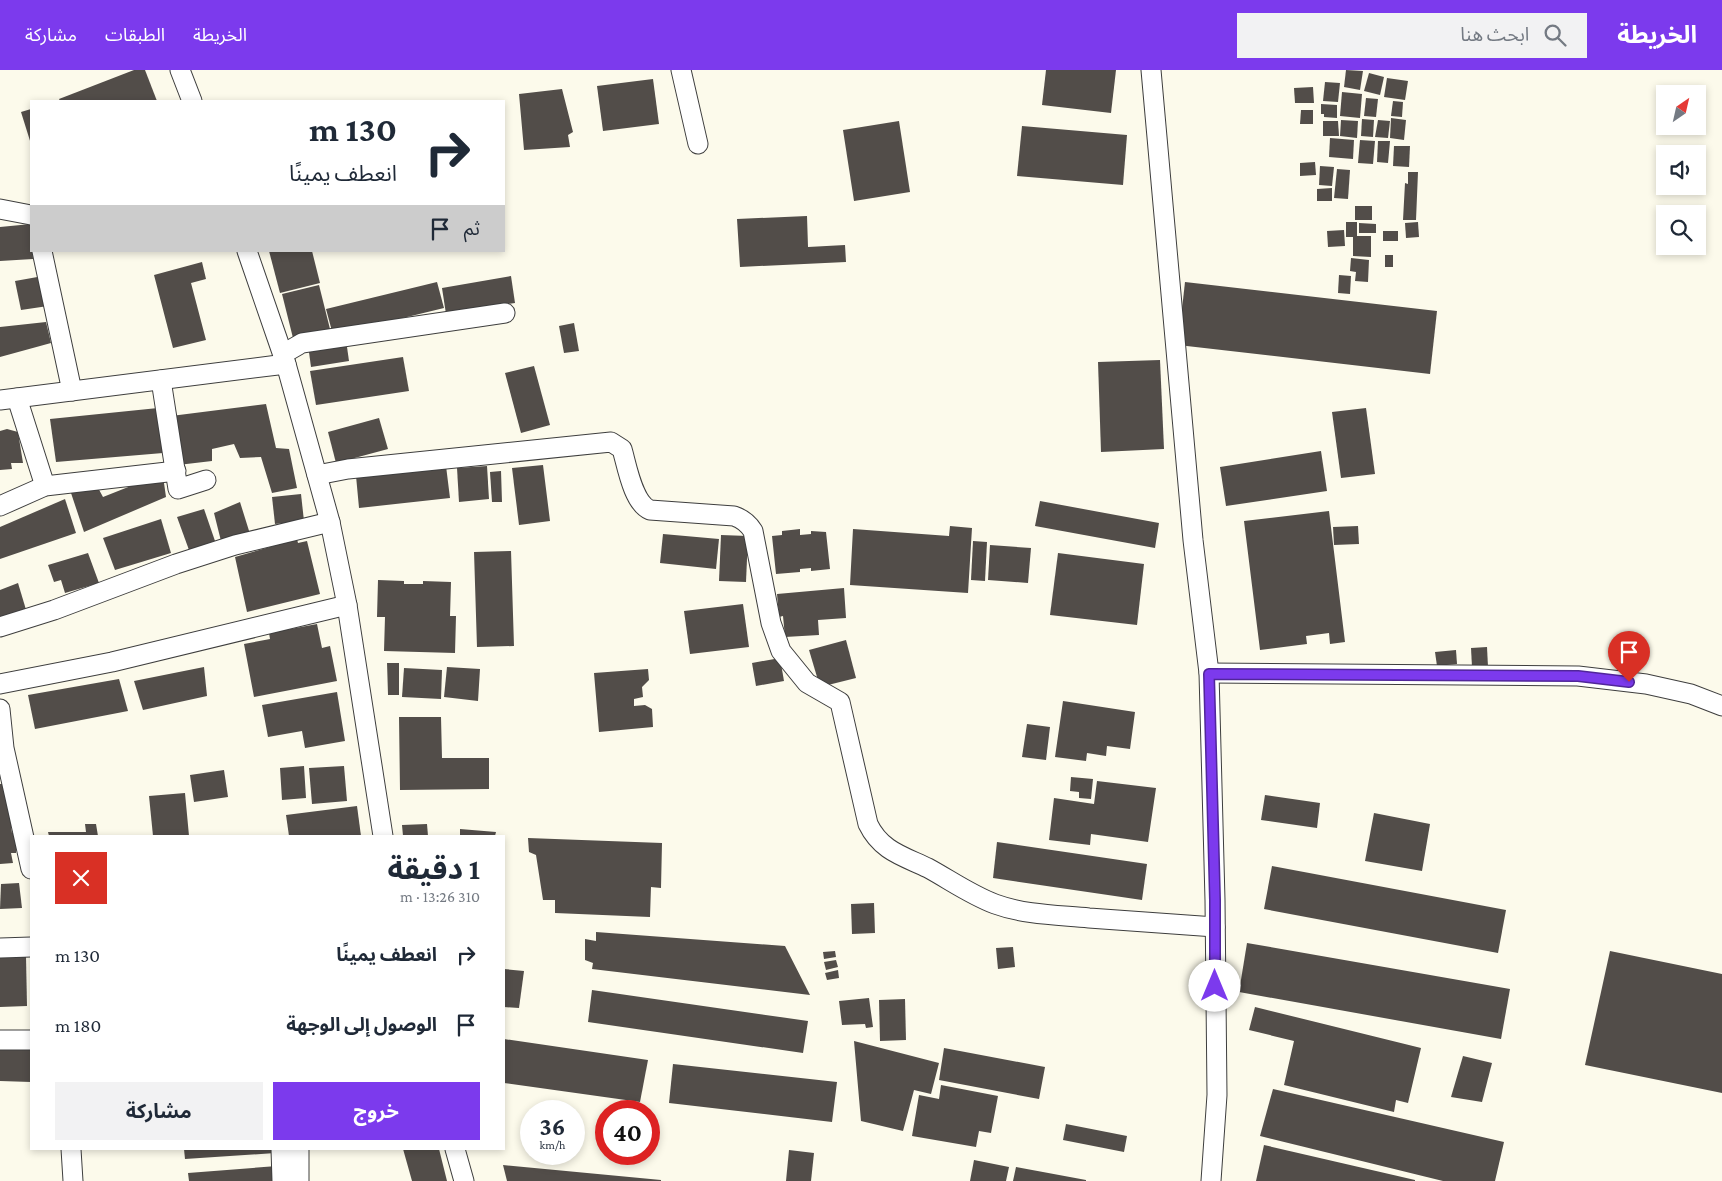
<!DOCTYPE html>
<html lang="ar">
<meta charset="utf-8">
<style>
:root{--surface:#fff;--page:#f2f2f3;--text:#1f2937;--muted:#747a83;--accent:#7c3aed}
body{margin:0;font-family:"Crimson Pro","Noto Sans Arabic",serif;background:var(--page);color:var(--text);direction:rtl;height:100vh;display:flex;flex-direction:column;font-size:19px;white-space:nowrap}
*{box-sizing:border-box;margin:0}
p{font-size:16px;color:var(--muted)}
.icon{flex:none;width:28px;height:28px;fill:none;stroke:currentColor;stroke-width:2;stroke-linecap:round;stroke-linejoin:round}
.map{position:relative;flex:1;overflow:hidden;direction:ltr}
.sheet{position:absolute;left:30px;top:765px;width:475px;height:315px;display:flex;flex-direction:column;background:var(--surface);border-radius:0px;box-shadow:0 2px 8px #0003;direction:rtl}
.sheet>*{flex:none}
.banner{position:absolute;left:30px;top:30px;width:475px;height:152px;border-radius:0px;box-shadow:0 2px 8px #0003;direction:rtl;background:#fff;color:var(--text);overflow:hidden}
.needle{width:32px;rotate:34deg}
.buttons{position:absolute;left:1656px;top:15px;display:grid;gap:10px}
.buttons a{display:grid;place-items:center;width:50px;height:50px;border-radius:0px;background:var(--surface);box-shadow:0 2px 8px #0003;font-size:25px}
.speed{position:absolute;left:520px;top:1030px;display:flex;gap:10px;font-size:25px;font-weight:700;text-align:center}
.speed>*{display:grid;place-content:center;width:65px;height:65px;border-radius:50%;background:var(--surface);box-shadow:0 2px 8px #0003;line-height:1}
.speed small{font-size:12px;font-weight:400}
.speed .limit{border:8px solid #d22;background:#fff;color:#111}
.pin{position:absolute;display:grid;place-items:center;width:42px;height:42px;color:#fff;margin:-51px -21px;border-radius:50% 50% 50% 0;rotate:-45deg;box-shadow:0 0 5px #0007}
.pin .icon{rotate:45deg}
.me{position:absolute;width:55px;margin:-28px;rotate:0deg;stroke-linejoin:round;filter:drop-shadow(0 0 4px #0008)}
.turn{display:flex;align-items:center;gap:18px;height:105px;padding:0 25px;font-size:22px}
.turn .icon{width:65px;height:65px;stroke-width:2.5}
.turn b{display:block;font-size:35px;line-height:42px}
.then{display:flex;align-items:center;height:48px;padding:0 25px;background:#0003;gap:10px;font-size:19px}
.round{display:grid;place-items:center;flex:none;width:52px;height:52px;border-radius:0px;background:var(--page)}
.summary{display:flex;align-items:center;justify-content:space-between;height:85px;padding:0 25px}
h1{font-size:30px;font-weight:700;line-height:38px}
.cta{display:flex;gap:10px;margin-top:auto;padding:10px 25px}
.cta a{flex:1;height:58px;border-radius:0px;background:var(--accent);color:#fff;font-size:20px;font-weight:700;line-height:58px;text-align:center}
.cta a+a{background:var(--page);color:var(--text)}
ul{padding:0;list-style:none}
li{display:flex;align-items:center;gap:15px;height:70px;padding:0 25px}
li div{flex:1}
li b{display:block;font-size:19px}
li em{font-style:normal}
header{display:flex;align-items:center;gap:30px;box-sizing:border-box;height:70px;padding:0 25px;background:var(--accent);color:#fff}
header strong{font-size:24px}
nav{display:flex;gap:28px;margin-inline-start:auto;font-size:18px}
.search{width:350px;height:45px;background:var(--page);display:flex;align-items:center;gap:12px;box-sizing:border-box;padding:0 18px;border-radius:0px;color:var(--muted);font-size:19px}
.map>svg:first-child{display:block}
.building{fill:#524d49}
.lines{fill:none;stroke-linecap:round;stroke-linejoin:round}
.minor-casing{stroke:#3e3e3e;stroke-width:21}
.minor{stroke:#fff;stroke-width:19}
.route-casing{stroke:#51269a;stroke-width:12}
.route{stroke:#7c3aed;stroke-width:9}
</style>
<header>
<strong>الخريطة</strong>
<div class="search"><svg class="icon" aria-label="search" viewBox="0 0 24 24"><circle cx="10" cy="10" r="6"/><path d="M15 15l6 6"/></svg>ابحث هنا</div>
<nav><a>الخريطة</a><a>الطبقات</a><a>مشاركة</a></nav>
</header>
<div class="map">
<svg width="1722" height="1111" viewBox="0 0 1722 1111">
<rect width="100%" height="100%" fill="#fcfaeb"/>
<g class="building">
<polygon points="134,0 145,0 157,31 60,31 59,29"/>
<polygon points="1046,0 1116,0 1111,43 1042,35"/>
<polygon points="1346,0 1363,1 1360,20 1344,17"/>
<polygon points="1369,3 1384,7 1380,25 1364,21"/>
<polygon points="1387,8 1408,11 1405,30 1384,27"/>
<polygon points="653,9 659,54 603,61 597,16"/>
<polygon points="1325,12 1340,13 1338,32 1323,31"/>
<polygon points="1313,17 1314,33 1295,33 1294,18"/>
<polygon points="562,19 573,62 568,65 570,77 524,80 519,24"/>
<polygon points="1342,22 1362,24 1360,48 1340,46"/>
<polygon points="1366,28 1378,29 1376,47 1364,46"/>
<polygon points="1393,31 1403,32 1402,47 1391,46"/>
<polygon points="1321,34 1337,35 1337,48 1324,47 1324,44 1321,44"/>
<polygon points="31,39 31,74 21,42"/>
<polygon points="1301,40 1313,40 1313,54 1300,54"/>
<polygon points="1391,48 1406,50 1404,70 1390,68"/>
<polygon points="1362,49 1374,50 1373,67 1361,66"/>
<polygon points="1341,50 1358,51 1357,68 1340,66"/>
<polygon points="1378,50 1390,51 1388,68 1375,67"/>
<polygon points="899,51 910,122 854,131 843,60"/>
<polygon points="1323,51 1338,51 1339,66 1323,66"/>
<polygon points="1022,56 1127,65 1123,115 1017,106"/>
<polygon points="1330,68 1354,70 1353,89 1329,87"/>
<polygon points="1360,70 1375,71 1373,94 1358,93"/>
<polygon points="1378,71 1390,71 1388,93 1377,92"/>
<polygon points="1394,76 1410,76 1409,97 1393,96"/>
<polygon points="1315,92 1316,105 1300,106 1300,93"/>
<polygon points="1320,96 1334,97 1332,116 1319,115"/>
<polygon points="1337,99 1350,100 1348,129 1334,128"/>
<polygon points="1408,102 1418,102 1416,150 1403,150 1405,113 1408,114"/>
<polygon points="1332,118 1332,131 1317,131 1317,119"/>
<rect x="1355" y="136" width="17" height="14"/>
<polygon points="807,146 808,177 845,175 846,192 740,197 737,149"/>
<polygon points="1346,152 1357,152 1357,166 1371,166 1371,187 1353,186 1353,167 1346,167"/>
<polygon points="1418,152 1419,167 1406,168 1405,153"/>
<polygon points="1359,153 1376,154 1376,163 1359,163"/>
<polygon points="31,154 33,189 0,191 0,157"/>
<polygon points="1344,160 1345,176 1328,177 1327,161"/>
<rect x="1383" y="161" width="15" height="10"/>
<polygon points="269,181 312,181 320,213 280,223"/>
<rect x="1385" y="185" width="8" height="12"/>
<polygon points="1351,188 1369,190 1368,212 1355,211 1356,202 1350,201"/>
<polygon points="202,192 206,209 191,213 206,270 173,278 154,205"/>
<polygon points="1339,205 1351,206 1350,224 1338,223"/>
<polygon points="43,206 48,236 21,240 15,211"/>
<polygon points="511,206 515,233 446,244 442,218"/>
<polygon points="437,212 444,238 333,265 326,239"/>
<polygon points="1185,212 1437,241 1430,304 1178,275"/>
<polygon points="319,215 331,263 294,272 282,224"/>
<polygon points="46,252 51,273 0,287 0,257"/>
<polygon points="574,253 579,281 564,283 559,256"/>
<polygon points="346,270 349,291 311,297 308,275"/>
<polygon points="403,287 409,321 316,335 310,301"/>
<polygon points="1160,290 1164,379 1101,382 1098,292"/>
<polygon points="534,296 550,355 521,363 505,303"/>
<polygon points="266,334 276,378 289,379 297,418 272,423 261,387 240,388 234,374 212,379 212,391 178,395 171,346"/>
<polygon points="158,338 163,383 56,392 50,349"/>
<polygon points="1366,338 1375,404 1341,408 1332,342"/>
<polygon points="379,348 388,379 336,393 328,362"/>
<polygon points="7,359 18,362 23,393 11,393 12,399 0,400 0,361"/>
<polygon points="1321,381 1327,421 1226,436 1220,397"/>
<polygon points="543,395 550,451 519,455 512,398"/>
<polygon points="446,396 450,428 359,438 356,406"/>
<polygon points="487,396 489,429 459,432 457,398"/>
<polygon points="501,401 502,432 492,432 490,402"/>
<polygon points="163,406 166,427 84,462 70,420 97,416 103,427 151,408"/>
<polygon points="301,424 304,451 275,454 272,427"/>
<polygon points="65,429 76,463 0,489 0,457"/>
<polygon points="1040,431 1159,453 1155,478 1035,456"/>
<polygon points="240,432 250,464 222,475 214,443"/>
<polygon points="204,439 215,471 189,480 177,447"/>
<polygon points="1329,441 1345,572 1330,574 1329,563 1306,566 1307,574 1260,580 1244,451"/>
<polygon points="161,449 171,483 115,500 103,468"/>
<polygon points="950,456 972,458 968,523 850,515 853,459 949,466"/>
<polygon points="1358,456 1359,474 1334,475 1333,457"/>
<polygon points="800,459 800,465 811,464 811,461 826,462 830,499 811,501 811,498 800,499 800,502 776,504 772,466 782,465 782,461"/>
<polygon points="663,464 719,469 716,499 660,493"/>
<polygon points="721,465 748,466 746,512 719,511"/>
<polygon points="297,469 298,473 307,471 320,524 247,542 235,487"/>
<polygon points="973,471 987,472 985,511 971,510"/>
<polygon points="990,475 1031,478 1028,513 988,510"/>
<polygon points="511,481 514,576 477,577 474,482"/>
<polygon points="88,483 99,513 65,523 61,510 54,512 48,495"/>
<polygon points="1058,483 1144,494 1137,555 1050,545"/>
<polygon points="378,510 404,511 404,514 423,514 423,511 451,512 450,546 456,546 455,583 384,581 385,547 377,547"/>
<polygon points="18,513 27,543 0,552 0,520"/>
<polygon points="844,518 846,548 818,550 819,565 785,567 783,546 779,547 777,524"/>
<polygon points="743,534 749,577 690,584 684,541"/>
<polygon points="317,554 322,578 330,576 337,611 254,627 244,574 270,569 269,563"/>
<polygon points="846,570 856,608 820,617 809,580"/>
<polygon points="1487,577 1488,597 1472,597 1471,578"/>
<polygon points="1456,580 1457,594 1437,596 1435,582"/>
<polygon points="780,588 784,611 756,616 752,593"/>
<polygon points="387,593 399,593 399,625 388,625"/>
<polygon points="204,597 207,626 143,640 134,611"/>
<polygon points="447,597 480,599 478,631 444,627"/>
<polygon points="404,598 442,600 441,629 402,627"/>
<polygon points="648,599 649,610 642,617 643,627 634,629 634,636 645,635 652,639 653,657 599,662 594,603"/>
<polygon points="119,609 128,641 35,659 28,625"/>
<polygon points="337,622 345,671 305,678 302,661 268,667 262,635"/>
<polygon points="1063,631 1135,642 1130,679 1107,676 1106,686 1087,683 1086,691 1055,687"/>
<polygon points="399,647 441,647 442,688 489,688 489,719 400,720"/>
<polygon points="1027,654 1050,657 1046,690 1022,687"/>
<polygon points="304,696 306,728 282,730 280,698"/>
<polygon points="344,696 347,731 312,734 309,698"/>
<polygon points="224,700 228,727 194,732 190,705"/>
<polygon points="1071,707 1093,709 1091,729 1079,728 1079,722 1070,721"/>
<polygon points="1097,711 1156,718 1148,772 1091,764 1090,775 1049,770 1054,728 1094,734"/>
<polygon points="10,713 16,756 11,756 12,763 16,762 16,783 11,783 13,793 0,794 0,714"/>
<polygon points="185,723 189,766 153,766 149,726"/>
<polygon points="1265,725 1320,733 1317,758 1261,750"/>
<polygon points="357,736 361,766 289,766 286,745"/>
<polygon points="1374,743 1430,754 1422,801 1365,791"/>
<polygon points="85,754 96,754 98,766 49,766 48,762 86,762"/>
<polygon points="427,754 428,766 403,766 402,755"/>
<polygon points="460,759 496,762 495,766 460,766"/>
<polygon points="528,768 662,773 661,818 651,817 650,847 555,843 555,830 543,830 536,785 529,782"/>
<polygon points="997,772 1147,794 1142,830 993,808"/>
<polygon points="1272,796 1506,840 1498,883 1264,839"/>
<polygon points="19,813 22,838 0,839 1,814"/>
<polygon points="874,833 875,863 852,864 851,834"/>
<polygon points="596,862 785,876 810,925 592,899 593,893 585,890 585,869 596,871"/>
<polygon points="1247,873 1510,919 1501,969 1239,922"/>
<polygon points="1013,877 1015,897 998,899 996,878"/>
<polygon points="835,881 836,887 824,889 823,882"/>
<polygon points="1610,881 1722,904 1722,1023 1585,995"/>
<polygon points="26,886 27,936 0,937 0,888"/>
<polygon points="836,890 838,897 826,900 824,892"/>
<polygon points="504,899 524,901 519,938 504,937"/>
<polygon points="838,900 839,908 827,910 825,903"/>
<polygon points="592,920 808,951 803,983 588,952"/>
<polygon points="869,928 873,957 866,958 865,954 842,955 839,931"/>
<polygon points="905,929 906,970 880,971 879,930"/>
<polygon points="1255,937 1421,978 1408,1033 1396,1030 1394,1042 1284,1015 1294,971 1249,960"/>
<polygon points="504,969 648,990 640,1032 504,1013"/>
<polygon points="854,971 939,993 931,1024 914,1020 903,1061 861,1051"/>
<polygon points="0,977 31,978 31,1012 0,1011"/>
<polygon points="944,978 1045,997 1039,1029 939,1010"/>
<polygon points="1463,986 1492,993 1482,1032 1451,1027"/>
<polygon points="673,994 837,1012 832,1052 669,1033"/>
<polygon points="941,1015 998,1026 991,1063 979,1061 976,1077 912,1066 919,1025 939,1029"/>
<polygon points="1273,1019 1504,1072 1495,1111 1443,1111 1260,1066"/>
<polygon points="1066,1054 1127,1066 1124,1082 1063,1070"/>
<polygon points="1264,1075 1415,1110 1415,1111 1256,1111"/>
<polygon points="184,1079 275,1079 275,1083 185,1089"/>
<polygon points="403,1079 439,1079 447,1111 412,1111"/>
<polygon points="789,1080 814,1083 811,1111 786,1111"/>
<polygon points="974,1090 1009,1097 1006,1111 970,1111"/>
<polygon points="503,1095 661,1110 661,1111 507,1111"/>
<polygon points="277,1096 278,1111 189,1111 188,1103"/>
<polygon points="1016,1097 1086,1110 1086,1111 1013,1111"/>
</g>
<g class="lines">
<g class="minor-casing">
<g id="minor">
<polyline points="180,0 192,31"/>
<polyline points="681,0 698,74"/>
<polyline points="1151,0 1193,470 1209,603 1215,830 1217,1025 1211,1111"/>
<polyline points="0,139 31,145"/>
<polyline points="42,181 72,321"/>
<polyline points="247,181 286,294 330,452 347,535 383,766"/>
<polyline points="283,284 302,273 505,243"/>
<polyline points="161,310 178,419 206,410"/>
<polyline points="17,328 45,416"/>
<polyline points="0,330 286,294"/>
<path d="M317 405 348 399 611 372 622 379C627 396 633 433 650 440L734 446C743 449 748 453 753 461L771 553 781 581 807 613 840 632 868 754C881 781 903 786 928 798 950 810 971 825 995 834 1025 845 1058 845 1089 848 1131 851 1173 854 1215 857"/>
<polyline points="0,436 45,416 176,401"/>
<polyline points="0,557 54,540 176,494 235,475 330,452"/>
<polyline points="1209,603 1578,606 1646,614 1691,624 1722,636"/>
<polyline points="0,614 112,592 347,535"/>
<polyline points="0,639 4,678 31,799"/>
<polyline points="0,878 31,877"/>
<polyline points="0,970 31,970"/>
<polyline points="71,1079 73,1111"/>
<polyline points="281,1079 282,1111"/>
<polyline points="455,1079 464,1111"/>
<polyline points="299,1111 299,1079"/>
</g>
</g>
<use href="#minor" class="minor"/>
</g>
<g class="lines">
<g class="route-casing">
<polyline id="route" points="1215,916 1215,830 1209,604 1578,606 1629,612"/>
</g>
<use href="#route" class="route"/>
</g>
</svg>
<div class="buttons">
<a><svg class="needle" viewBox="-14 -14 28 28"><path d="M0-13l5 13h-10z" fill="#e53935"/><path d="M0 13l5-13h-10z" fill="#747a83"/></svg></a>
<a><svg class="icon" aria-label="sound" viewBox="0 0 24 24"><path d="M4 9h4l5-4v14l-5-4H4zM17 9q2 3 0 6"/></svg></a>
<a><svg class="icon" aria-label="search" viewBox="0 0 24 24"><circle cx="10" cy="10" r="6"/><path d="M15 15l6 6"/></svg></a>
</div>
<div class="speed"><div>36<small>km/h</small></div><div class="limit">40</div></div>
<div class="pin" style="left:1629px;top:612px;background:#d93025"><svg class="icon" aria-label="arrive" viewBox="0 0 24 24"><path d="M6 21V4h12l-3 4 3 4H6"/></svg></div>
<svg class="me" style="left:1215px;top:916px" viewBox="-20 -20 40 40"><circle r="19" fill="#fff"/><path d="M0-13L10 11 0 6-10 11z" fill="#7c3aed"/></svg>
<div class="banner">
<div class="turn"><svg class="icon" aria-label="right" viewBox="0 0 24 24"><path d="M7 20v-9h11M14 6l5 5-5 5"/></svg><div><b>130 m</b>انعطف يمينًا</div></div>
<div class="then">ثم<svg class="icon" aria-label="arrive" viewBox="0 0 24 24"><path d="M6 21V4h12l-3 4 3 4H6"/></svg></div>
</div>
<section class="sheet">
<div class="summary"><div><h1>1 دقيقة</h1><p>310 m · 13:26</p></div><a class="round" style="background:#d93025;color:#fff"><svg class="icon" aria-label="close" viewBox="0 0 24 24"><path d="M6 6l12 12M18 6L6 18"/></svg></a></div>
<ul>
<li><svg class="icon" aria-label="right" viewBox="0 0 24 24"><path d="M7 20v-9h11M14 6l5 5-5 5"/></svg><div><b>انعطف يمينًا</b></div><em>130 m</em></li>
<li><svg class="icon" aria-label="arrive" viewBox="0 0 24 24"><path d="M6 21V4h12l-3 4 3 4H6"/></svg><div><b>الوصول إلى الوجهة</b></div><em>180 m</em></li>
</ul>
<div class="cta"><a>خروج</a><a>مشاركة</a></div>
</section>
</div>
